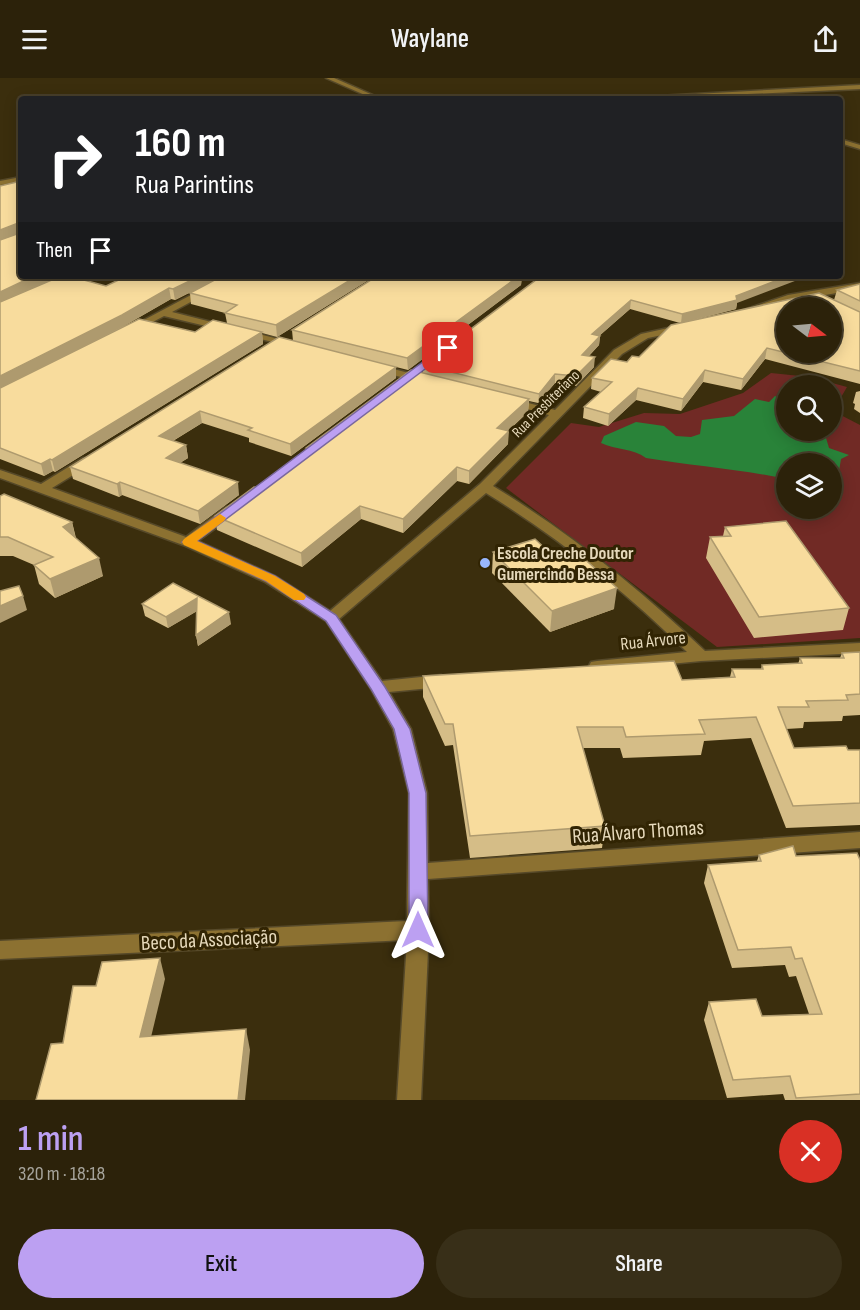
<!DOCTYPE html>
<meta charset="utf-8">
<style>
:root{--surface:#2c220a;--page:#382f18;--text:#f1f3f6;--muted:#a6a49c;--line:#483f2b;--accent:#bca0f2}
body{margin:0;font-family:"Sofia Sans Condensed",sans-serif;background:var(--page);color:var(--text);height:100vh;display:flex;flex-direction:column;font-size:22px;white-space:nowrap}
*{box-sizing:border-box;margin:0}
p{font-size:20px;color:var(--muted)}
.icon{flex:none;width:33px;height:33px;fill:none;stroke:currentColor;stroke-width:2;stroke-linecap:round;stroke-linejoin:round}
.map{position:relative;height:1022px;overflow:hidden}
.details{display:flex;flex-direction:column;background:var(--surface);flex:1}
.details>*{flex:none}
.hud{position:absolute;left:18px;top:18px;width:825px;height:183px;border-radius:6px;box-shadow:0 3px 15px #0003,0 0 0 2px var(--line);background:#202124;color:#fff;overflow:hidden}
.needle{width:39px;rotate:106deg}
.fabs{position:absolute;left:776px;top:219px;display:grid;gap:12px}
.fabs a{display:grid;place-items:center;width:66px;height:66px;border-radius:50%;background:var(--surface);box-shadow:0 3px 15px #0003,0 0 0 2px var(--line);font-size:30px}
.pin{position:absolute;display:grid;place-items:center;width:51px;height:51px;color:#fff;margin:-26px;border-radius:12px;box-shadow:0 3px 9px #0006}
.me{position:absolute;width:66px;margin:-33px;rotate:0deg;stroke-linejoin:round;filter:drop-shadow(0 0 4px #0008)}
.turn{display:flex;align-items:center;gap:21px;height:126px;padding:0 18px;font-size:27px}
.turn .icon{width:78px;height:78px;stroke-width:2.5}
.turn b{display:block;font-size:42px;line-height:51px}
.then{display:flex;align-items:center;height:57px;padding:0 18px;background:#0003;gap:12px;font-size:22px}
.round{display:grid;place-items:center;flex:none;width:63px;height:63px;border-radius:32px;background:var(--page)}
.overview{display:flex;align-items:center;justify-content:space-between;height:102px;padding:0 18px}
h1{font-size:36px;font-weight:600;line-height:45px;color:var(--accent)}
.action{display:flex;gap:12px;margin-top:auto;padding:12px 18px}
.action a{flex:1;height:69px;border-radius:36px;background:var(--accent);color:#111;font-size:24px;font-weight:600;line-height:69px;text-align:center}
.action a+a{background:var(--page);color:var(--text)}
header{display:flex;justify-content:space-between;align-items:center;height:78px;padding:0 18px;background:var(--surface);font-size:27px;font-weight:600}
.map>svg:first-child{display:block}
.green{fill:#712a25;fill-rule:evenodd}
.water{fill:#298339}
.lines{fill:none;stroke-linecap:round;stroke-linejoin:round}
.minor-casing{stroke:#564929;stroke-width:3}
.minor{fill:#8c7131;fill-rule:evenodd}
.wall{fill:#d5bd87;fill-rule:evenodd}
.shaded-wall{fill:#ae9a6e}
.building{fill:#f8dc9d;stroke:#ae9a6e;stroke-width:1.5;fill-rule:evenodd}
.route{fill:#bca0f2;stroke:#7a689d;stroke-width:1.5}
.slow{fill:#f59e0b}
.poi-dot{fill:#98b6fd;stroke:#312403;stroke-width:2}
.labels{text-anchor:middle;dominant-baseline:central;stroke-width:6;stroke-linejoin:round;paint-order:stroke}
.far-street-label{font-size:15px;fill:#e6d9bb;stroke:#312403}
.poi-label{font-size:18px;font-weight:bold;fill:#e6d9bb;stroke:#312403;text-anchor:start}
.street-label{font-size:18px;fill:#e6d9bb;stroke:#312403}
.near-street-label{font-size:21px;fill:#e6d9bb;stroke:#312403}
</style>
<header><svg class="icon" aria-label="menu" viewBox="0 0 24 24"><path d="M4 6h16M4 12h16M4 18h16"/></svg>Waylane<svg class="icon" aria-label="share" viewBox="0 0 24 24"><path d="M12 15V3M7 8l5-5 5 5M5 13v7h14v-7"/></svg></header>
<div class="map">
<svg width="860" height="1022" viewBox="0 0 860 1022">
<rect width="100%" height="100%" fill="#3b2e0d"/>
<path class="green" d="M771 295 810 299 847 309 833 333 860 347V560L717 569 506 410 571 345 599 349 644 335 680 336 743 315ZM786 308H831V352H786ZM786 386H831V430H786Z"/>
<path class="water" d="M775 318 786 323V352L824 353 829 370 849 377 841 381 839 393 831 397V386H786V401C740 391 693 388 646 380 633 370 616 372 601 365L604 358 636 344 664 348 676 358 691 359 700 356 702 342 734 338 755 321 769 324Z"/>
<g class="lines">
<g class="minor-casing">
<g id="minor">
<polygon points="326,0 334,0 382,21 374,21"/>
<polygon points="860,7 860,11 637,21 640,19"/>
<polygon points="840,61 860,67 860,71 840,65"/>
<polygon points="21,99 21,103 0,107 0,103"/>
<polygon points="227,198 239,198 172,234 298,266 298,270 164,238 134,254 125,252"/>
<polygon points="860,205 860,211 790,223 740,238 735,235 788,217"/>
<path d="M682 247 686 248V252L648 260 622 276 493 408C570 455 640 511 705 573L860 565V575L701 583 597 593 591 592 589 588 591 584 597 583 687 574C626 514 559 460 486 415L339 541 382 603 441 597 447 599 449 603 447 607 441 609 389 614 411 651 427 715 428 785 860 754V770L428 801 429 852 421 1022H397L407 862 0 881V863L407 843 409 715 393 651 371 611 326 543 265 504 183 467 0 400V392L41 406 83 380H91L93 383 91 386 52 410 186 459 226 429H236L238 432 236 435 198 463 275 498 330 533 480 406 549 337 505 325V321L509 320 555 332 614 272 641 256Z"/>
<polygon points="378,287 428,300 430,302 424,305 374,292 374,288"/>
</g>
</g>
<use href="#minor" class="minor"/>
</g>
<g class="wall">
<path d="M0 108 59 198 38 208H106L127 198H375L277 259 262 255 263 266 55 394 53 393 44 398 0 381ZM215 202 190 215 191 226 225 235 227 245 195 254 124 248 171 221 175 222Z"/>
<polygon points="377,198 522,198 521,207 408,292 396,289 396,300 291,378 249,364 249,360 202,345 173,363 186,367 188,380 180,385 239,417 200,446 122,417 119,419 73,401 70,389 293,263 292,252"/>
<polygon points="551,201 737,225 736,231 690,243 834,222 837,212 860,206 860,306 765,281 741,312 703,304 681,333 636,322 608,348 583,340 584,329 601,314 591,311 592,300 639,279 680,245 630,231 599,258 600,258 599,267 589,278 594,289 576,308 555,305 538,325 529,323 528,334 508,353 508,366 469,406 457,403 403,455 361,441 302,489 217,452 215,438 260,410 307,375 306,370 423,295 423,287"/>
<polygon points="860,313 860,335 854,331 855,326 853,325 856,314"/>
<polygon points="0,418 72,444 76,460 103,498 55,520 39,506 34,487 13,478 0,478"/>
<polygon points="725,449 849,530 843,552 754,560 706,480 710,459 723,458"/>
<polygon points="493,474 614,531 550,554 492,495"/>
<polygon points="173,505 231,546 198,568 196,557 197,533 168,550 145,538 142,526"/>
<polygon points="860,574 860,637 843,638 842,643 804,644 803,650 786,651 794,670 848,672 860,672 860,747 786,750 751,660 704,663 701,677 623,680 620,670 583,670 605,748 602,770 470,780 453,667 445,668 423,619 423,598 682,602 730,599 732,591 761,591 762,587 798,586 800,580 840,580 842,575"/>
<polygon points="759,777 796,778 860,782 860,1022 785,1022 783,1016 727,1020 704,942 709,924 762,938 809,936 796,898 789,899 785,887 732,890 704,805 708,787 757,783"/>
</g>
<g class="shaded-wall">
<polygon points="18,145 20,155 0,163 0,152"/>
<polygon points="34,198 59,198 0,226 0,214"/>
<polygon points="200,198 222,198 175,222 173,211"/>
<polygon points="357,198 375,198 277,259 276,247"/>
<polygon points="519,198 522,198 521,207 408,292 407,280"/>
<polygon points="788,198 808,198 737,225 736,231 681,245 682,236"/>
<polygon points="169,210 171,221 124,248 0,311 0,298"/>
<polygon points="631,222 630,231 591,265 592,256"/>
<polygon points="262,254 263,266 55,394 52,382"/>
<polygon points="600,258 599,267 581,286 582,277"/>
<polygon points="767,270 765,281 741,312 743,301"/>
<polygon points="595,279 594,289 576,308 576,298"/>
<polygon points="396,289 396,300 291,378 290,366"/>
<polygon points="705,292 703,304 681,333 683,321"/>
<polygon points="555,296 555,305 538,325 539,316"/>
<polygon points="638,310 636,322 608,348 609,336"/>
<polygon points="529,321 528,334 497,363 497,350"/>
<polygon points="200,333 202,345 161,370 159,358"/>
<polygon points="509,353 508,366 469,406 469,393"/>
<polygon points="186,367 188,380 168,392 166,380"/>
<polygon points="50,381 53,393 44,398 41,386"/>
<polygon points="457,389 457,403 403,455 403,441"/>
<polygon points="120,404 122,417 119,419 117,406"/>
<polygon points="238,404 239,417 200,446 198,433"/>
<polygon points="360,428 361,441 302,489 301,475"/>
<polygon points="72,444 76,462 63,449"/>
<polygon points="99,480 103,498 55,520 50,501"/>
<polygon points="617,510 614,531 550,554 552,533"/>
<polygon points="23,518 27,532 0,545 0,528"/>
<polygon points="197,520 199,532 168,550 166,539"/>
<polygon points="229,534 231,546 198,568 196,557"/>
<polygon points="160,880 165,901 146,980 140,959"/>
<polygon points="246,951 250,972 245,1022 238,1022"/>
</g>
<g class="building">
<polygon points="645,17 652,21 586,21"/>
<polygon points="21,103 21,147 18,145 0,152 0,108"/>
<polygon points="21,147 21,198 34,198 0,214 0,162 20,155"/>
<polygon points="61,198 69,198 106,208 127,198 200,198 173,211 169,210 122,237 0,298 0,224"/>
<polygon points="222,198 357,198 276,247 225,235 237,227 190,215"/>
<polygon points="377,198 519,198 407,280 292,252"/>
<polygon points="554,198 788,198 736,218 737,222 682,236 631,222 592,256 600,258 582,277 595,279 576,298 555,296 539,316 423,287 536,202 542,199 551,201"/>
<polygon points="860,206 860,223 837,212"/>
<path d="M819 215 860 234V293L767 270 743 301 705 292 683 321 638 310 609 336 584 329 612 304 592 300 611 281 627 284 632 278 639 279 671 247ZM786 230H831V274H786Z"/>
<polygon points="139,241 195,254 213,242 262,254 52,382 50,381 41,386 0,370 0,310"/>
<polygon points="279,259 396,289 290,366 248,352 252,350 200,333 159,358 186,367 166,380 238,404 198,433 120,404 117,406 70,389"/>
<polygon points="411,292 529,321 497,350 509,353 469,393 457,389 403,441 360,428 301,475 215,438 254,409 260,410 311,372 306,370"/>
<polygon points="4,416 72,444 63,449 99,480 50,501 34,487 53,479 8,459 0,459 0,418"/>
<polygon points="786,443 849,530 759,539 710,459 731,458 725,449"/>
<polygon points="535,461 551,476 571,469 617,510 552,533 493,474"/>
<polygon points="173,505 229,534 196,557 197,520 166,539 142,526"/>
<polygon points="19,508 23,518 0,528 0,513"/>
<polygon points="860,574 860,616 846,617 848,622 806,623 809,629 778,629 794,670 846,668 848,672 860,672 860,725 793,728 756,639 699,642 705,656 626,659 623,649 577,649 605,748 470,758 453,646 445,646 423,598 674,583 682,602 735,599 732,591 763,591 762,587 802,585 800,580 844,580 842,575"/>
<polygon points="793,768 796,778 857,775 860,782 860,1016 796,1020 790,998 733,1002 709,924 756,921 762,938 822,936 802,880 795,881 791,869 738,872 708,787 761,783 759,777"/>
<polygon points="160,880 140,959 246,951 238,1022 36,1022 51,966 63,965 73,908 96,908 102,884"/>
</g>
<polygon class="route" points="444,268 453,270 197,463 275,498 336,537 385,609 410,651 426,715 428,852 425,857 418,860 412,857 409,852 409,715 394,651 371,611 326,543 266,503 182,464"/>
<polygon class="slow" points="220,436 226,440 224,443 197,463 275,498 304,516 306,519 304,522 294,522 266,503 184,467 182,464 184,461"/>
<circle class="poi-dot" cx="485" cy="485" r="6"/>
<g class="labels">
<g class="far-street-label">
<text transform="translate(546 326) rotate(-45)">Rua Presbiteriano</text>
</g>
<g class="poi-label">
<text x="497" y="475">Escola Creche Doutor<tspan x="497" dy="21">Gumercindo Bessa</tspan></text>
</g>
<g class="street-label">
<text transform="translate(653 563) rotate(-6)">Rua Árvore</text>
</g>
<g class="near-street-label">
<text transform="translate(638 754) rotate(-4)">Rua Álvaro Thomas</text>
<text transform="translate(209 862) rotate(-3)">Beco da Associação</text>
</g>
</g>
</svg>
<div class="fabs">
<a><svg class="needle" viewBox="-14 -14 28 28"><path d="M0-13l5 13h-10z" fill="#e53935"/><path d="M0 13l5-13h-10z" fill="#a6a49c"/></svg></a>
<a><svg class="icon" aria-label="search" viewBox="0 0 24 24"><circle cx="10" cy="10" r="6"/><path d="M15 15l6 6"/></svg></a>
<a><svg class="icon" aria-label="layers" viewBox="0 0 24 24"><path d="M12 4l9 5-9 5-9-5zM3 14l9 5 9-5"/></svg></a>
</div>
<div class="pin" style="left:448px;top:270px;background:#d93025"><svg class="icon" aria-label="arrive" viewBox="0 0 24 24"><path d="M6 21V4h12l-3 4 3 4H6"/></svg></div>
<svg class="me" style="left:418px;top:852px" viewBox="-20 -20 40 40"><path d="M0-17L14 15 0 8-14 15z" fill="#bca0f2" stroke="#fff" stroke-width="4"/></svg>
<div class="hud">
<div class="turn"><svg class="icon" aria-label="right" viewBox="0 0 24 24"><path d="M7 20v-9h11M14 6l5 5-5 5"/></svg><div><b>160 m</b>Rua Parintins</div></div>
<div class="then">Then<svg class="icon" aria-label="arrive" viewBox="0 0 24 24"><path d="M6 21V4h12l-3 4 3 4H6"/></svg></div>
</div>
</div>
<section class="details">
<div class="overview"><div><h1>1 min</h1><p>320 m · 18:18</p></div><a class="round" style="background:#d93025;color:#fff"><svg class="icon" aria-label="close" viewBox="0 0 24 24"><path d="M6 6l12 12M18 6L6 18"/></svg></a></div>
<div class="action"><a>Exit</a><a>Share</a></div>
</section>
